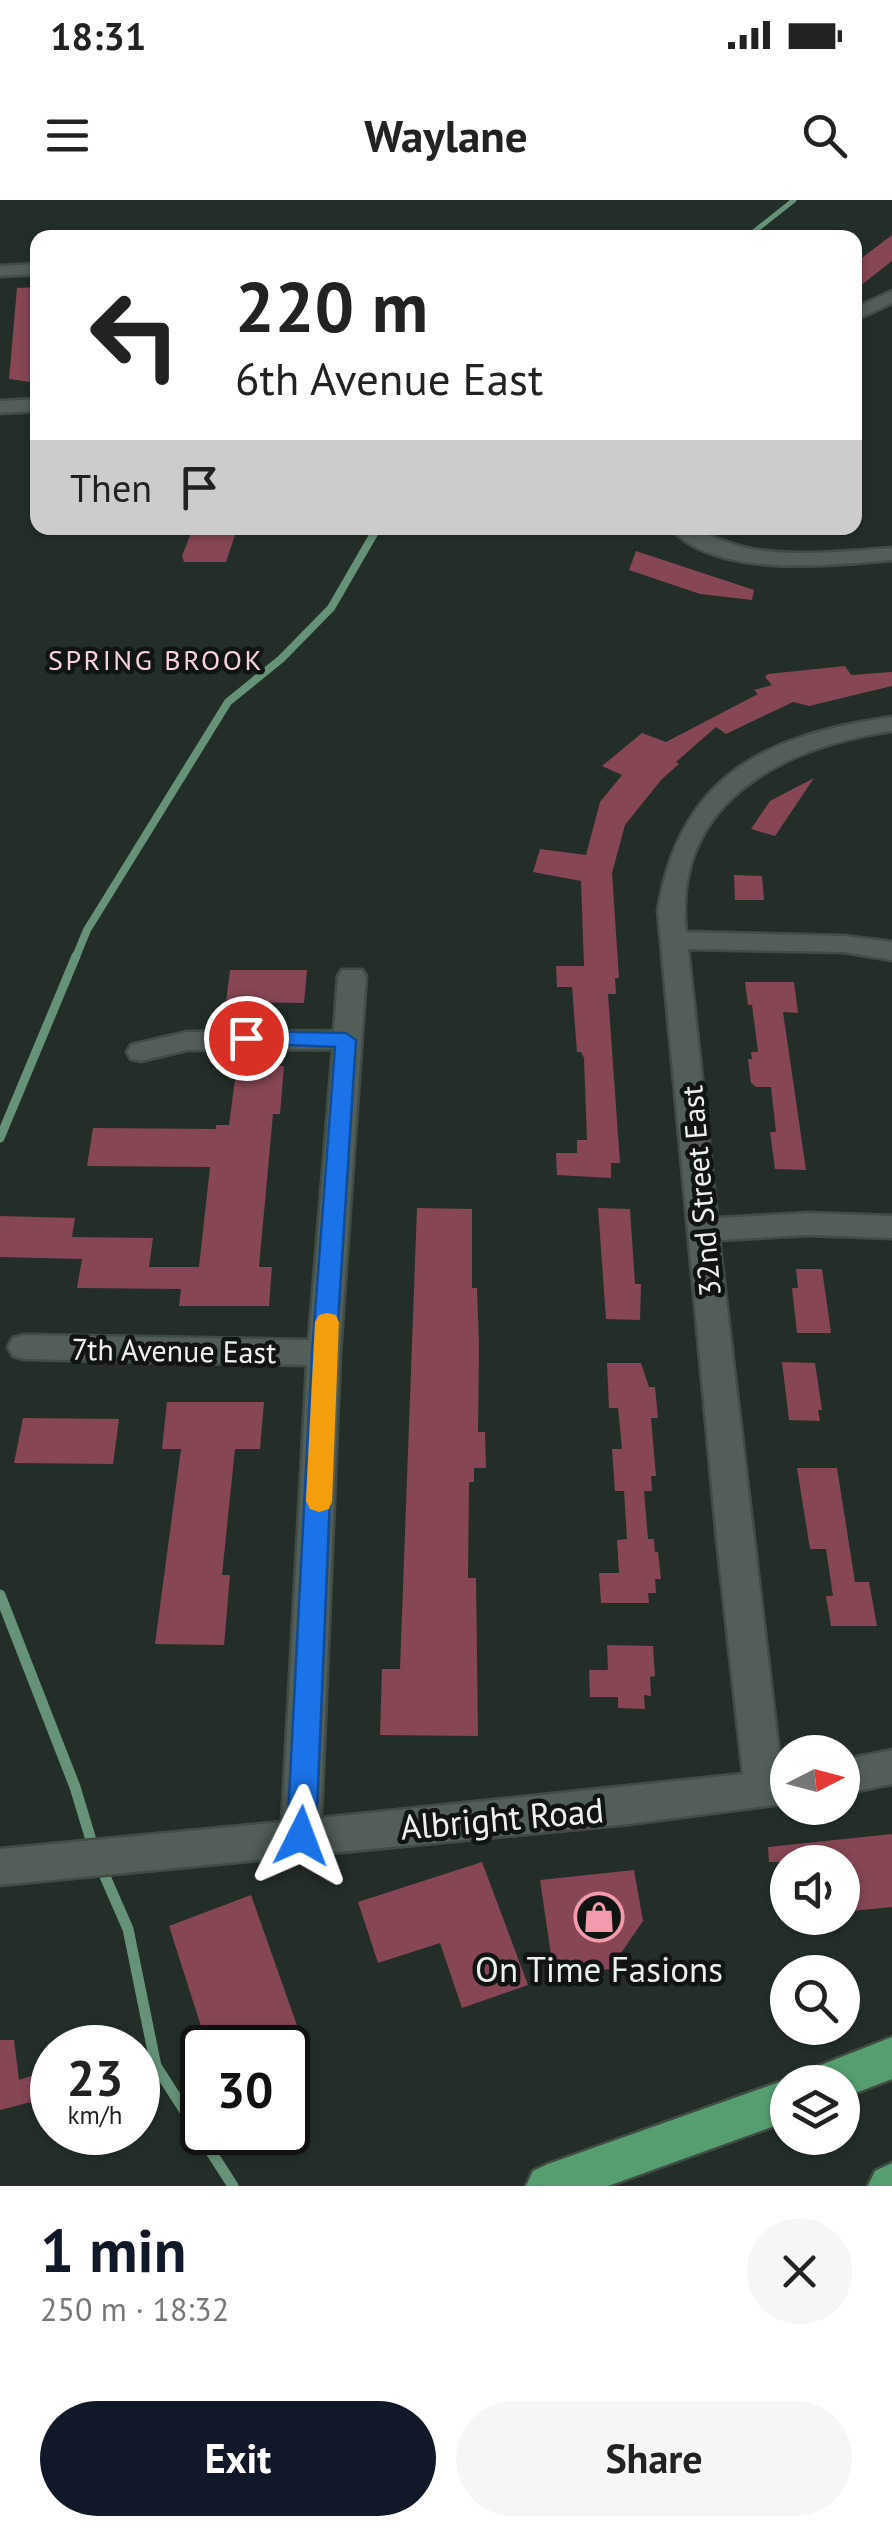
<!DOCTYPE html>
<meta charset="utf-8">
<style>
:root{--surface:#fff;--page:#f6f6f6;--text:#222;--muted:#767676;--accent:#111827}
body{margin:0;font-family:"PT Sans",sans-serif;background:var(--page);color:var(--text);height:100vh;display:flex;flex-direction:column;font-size:38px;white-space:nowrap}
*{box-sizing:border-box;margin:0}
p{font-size:32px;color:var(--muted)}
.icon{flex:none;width:55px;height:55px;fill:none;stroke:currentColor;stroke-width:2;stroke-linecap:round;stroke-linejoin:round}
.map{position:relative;height:1986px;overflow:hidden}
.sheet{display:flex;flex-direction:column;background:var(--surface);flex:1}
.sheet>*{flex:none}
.hud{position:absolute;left:30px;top:30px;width:832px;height:305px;border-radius:20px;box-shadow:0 2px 8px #0004;background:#fff;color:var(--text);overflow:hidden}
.needle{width:65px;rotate:84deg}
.buttons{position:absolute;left:770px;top:1535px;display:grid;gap:20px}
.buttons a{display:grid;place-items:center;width:90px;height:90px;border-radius:50%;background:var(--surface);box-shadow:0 2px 8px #0004;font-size:50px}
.speed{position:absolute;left:30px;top:1825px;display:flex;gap:20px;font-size:50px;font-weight:700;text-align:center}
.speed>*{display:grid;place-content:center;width:130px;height:130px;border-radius:50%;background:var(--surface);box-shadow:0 2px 8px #0004;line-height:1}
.speed small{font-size:25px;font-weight:400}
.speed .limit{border:5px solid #111;border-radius:15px;background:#fff;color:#111}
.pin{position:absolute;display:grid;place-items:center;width:85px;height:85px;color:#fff;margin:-42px;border:5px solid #fff;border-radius:50%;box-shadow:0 2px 10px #0007}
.me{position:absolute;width:110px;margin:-55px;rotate:3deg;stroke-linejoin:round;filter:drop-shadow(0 0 8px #0008)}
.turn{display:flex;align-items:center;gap:35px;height:210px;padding:0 40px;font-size:45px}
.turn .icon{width:130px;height:130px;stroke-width:2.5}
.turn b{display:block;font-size:70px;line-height:85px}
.then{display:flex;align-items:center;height:95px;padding:0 40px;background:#0003;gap:20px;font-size:38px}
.round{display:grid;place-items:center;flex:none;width:105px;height:105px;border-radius:52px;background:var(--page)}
.head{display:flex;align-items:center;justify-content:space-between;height:170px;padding:0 40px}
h1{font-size:60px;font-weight:600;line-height:75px;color:var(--accent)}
.cta{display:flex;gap:20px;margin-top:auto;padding:20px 40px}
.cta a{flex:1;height:115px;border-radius:60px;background:var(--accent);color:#fff;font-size:40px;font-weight:600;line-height:115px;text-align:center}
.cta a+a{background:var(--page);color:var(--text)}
.status{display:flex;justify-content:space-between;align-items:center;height:70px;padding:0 50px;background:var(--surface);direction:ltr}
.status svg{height:28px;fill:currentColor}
header{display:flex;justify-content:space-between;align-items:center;height:130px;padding:0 40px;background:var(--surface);font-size:45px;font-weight:600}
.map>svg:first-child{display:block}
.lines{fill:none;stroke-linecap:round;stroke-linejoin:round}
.stream-far3{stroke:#669377;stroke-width:5}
.stream-far2{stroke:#669377;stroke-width:8}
.stream-far1{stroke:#669377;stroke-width:9}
.stream{stroke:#669377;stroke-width:11}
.building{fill:#864653}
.minor-casing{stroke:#414c44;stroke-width:5}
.tertiary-casing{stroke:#414c44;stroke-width:5}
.trunk-casing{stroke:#414c44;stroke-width:5}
.minor{fill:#525f56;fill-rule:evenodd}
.tertiary{fill:#525f56;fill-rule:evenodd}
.trunk{fill:#569e70;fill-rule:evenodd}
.route{fill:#1a73e8;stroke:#114b97;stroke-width:2.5}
.slow{fill:#f59e0b}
.labels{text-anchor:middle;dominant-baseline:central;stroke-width:9;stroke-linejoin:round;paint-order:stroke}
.far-neighbourhood-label{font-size:28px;letter-spacing:2.5px;fill:#f7d4d9;stroke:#101511}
.street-label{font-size:30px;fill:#eaf2ec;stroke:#101511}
.near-street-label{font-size:35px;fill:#eaf2ec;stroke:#101511}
.near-poi-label{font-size:35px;fill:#eaf2ec;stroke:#101511}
</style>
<div class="status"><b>18:31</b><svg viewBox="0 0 49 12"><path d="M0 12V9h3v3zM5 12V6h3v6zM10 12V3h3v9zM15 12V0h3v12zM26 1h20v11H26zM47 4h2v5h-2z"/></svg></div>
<header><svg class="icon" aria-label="menu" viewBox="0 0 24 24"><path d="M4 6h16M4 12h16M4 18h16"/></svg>Waylane<svg class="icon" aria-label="search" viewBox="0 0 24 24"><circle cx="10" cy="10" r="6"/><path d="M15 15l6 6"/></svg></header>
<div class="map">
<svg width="892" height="1986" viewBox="0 0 892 1986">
<rect width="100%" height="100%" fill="#232f26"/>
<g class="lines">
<g class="stream-far3">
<polyline points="746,38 794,0"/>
<polyline points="373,334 377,328"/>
</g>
<polyline class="stream-far2" points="75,759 87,730 228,502 281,459 331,408 375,332"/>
<polyline class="stream-far1" points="0,938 76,756"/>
<g class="stream">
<polyline points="0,1395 75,1587 94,1650"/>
<polyline points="100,1665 128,1729 156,1866 233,1986"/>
</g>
</g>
<g class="building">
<polygon points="892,35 892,61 855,90 855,63"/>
<polygon points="38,87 38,183 9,179 17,88"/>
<polygon points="193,328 227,329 225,334 235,335 226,362 184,362 182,356"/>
<polygon points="636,351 754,390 752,400 700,394 629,370"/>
<polygon points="845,466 851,475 892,472 892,486 809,506 793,502 726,534 716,527 676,562 679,564 661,580 625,625 612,673 619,778 615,778 616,794 608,794 620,963 611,963 611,978 557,975 556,953 577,953 577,940 587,940 584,858 581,852 577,852 572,787 557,787 556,766 584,766 581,681 533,672 540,649 586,655 600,602 622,575 602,566 642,533 666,542 758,494 754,490 772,485 765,477 768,474"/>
<polygon points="814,578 775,636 751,629 770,601"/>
<polygon points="734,675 762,676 764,700 735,700"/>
<polygon points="230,770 307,770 304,803 226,802"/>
<polygon points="745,782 794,782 798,813 783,812 806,970 775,969 770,932 776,932 771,887 756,887 751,883 748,859 752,859 751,852 758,852 752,805 748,805"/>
<polygon points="237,865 284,866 280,914 273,914 259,1067 272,1067 269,1106 179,1106 181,1089 77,1088 82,1059 0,1057 0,1016 75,1018 72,1037 153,1038 149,1067 199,1067 210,967 87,966 93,928 216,929 216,925 229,925"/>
<polygon points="417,1008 472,1009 472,1088 477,1088 479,1147 478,1232 485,1232 486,1268 474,1268 474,1282 469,1282 468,1378 476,1378 478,1536 380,1535 382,1469 400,1469"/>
<polygon points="598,1008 630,1009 635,1084 641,1084 640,1120 606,1119"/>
<polygon points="796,1069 822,1069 831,1133 797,1133 792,1088 798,1088"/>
<polygon points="782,1162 815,1163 822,1210 818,1210 820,1221 789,1220"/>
<polygon points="607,1163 641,1163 649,1187 655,1187 658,1218 651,1218 656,1276 651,1276 652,1291 644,1291 648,1339 654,1339 655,1352 658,1352 661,1379 655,1379 656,1393 648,1393 649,1403 601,1403 599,1373 619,1373 617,1340 627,1339 624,1291 615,1291 612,1249 622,1249 618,1208 609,1208"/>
<polygon points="167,1202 264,1202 260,1249 235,1249 222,1375 230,1375 224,1445 155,1444 181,1249 162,1249"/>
<polygon points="23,1218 119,1219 113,1264 14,1263"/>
<polygon points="797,1268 837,1268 855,1382 869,1382 877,1426 831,1426 826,1396 833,1396 826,1349 810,1349"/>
<polygon points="607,1445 653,1446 655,1476 650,1477 651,1496 644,1495 645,1509 618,1508 618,1497 590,1497 589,1470 608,1470"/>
<polygon points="892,1634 892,1707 842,1712 842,1662 769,1662 768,1647"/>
<polygon points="482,1662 528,1785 462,1808 440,1743 378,1763 358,1702"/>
<polygon points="634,1670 643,1721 610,1769 554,1775 540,1680"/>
<polygon points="251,1695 305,1848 208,1848 169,1726"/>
<polygon points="0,1840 14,1840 19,1880 31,1876 35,1901 0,1910"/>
</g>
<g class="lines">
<g class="minor-casing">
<g id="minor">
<polygon points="38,64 38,74 0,76 0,66"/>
<path d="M670 328C699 326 722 344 751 349 797 357 846 351 892 348V360C830 365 717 379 670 328Z"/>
<path d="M892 517V531C782 547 672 602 686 732L844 736 892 742V760L844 752 688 749 717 1018 809 1013 892 1016V1038L809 1035 719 1040 781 1570 788 1569V1603L629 1624 0 1685V1649L282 1622 307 1165 24 1159 13 1156 8 1147 13 1138 24 1135 309 1140 333 849 187 850 141 861 131 859 127 852 131 845 187 832 334 831 338 776 342 770H362L366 776 340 1153 321 1618 743 1574 717 1340 658 711C679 575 766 535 892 517Z"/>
<polygon points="892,1550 892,1584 842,1594 842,1560"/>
</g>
</g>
<g class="tertiary-casing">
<g id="tertiary">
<polygon points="892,91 892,103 855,120 855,108"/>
<polygon points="38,199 38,211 0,213 0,201"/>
</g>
</g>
<g class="trunk-casing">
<g id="trunk">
<polygon points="892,1837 892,1879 842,1898 842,1882 810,1882 816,1867"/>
<polygon points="788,1879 797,1882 788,1882 788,1921 608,1986 526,1986 533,1971 548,1964"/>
<polygon points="892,1963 892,1986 868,1986 875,1971"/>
</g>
</g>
<use href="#minor" class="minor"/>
<use href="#tertiary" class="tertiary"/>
<use href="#trunk" class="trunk"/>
</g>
<polygon class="route" points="246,831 346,833 356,840 336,1153 316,1636 312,1646 301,1650 291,1646 287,1636 312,1153 335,847 239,843 235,838 239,833"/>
<polygon class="slow" points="327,1113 336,1115 339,1122 332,1301 329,1309 319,1312 310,1309 306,1301 315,1122 319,1115"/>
<defs>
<g id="shop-ring" transform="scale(2.5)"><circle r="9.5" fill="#101511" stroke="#f39aab" stroke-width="1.5"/><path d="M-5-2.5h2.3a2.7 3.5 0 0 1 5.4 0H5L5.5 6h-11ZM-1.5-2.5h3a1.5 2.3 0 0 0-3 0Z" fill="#f39aab"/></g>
</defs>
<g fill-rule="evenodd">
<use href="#shop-ring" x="599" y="1717"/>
</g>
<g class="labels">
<g class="far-neighbourhood-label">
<text x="156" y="459">SPRING BROOK</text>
</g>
<g class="street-label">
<text transform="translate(700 991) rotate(-95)">32nd Street East</text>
<text transform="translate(174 1150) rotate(1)">7th Avenue East</text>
</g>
<g class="near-street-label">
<text transform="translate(502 1618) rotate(-5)">Albright Road</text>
</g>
<g class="near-poi-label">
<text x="599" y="1769">On Time Fasions</text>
</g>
</g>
</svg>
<div class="buttons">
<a><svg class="needle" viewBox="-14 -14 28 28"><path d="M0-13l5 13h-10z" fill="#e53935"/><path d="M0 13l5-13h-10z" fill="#767676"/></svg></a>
<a><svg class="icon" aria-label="sound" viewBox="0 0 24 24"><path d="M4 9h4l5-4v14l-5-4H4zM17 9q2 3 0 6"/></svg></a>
<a><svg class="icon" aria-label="search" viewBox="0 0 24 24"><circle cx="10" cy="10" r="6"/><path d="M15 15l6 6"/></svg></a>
<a><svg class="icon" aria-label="layers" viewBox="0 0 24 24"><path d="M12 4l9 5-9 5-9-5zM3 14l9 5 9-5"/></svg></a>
</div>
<div class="speed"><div>23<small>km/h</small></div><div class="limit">30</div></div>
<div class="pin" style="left:246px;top:838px;background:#d93025"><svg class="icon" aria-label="arrive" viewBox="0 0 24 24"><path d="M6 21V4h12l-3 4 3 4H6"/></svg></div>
<svg class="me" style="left:301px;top:1636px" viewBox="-20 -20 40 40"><path d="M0-17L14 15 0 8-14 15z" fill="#1a73e8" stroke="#fff" stroke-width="4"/></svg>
<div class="hud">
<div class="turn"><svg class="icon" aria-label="left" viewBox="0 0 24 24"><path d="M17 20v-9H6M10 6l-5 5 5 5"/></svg><div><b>220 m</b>6th Avenue East</div></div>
<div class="then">Then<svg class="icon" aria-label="arrive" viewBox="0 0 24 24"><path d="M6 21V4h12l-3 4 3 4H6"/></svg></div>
</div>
</div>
<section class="sheet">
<div class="head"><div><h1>1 min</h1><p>250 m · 18:32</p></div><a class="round"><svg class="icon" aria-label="close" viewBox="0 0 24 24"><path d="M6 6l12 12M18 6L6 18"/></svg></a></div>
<div class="cta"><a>Exit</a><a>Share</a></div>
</section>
